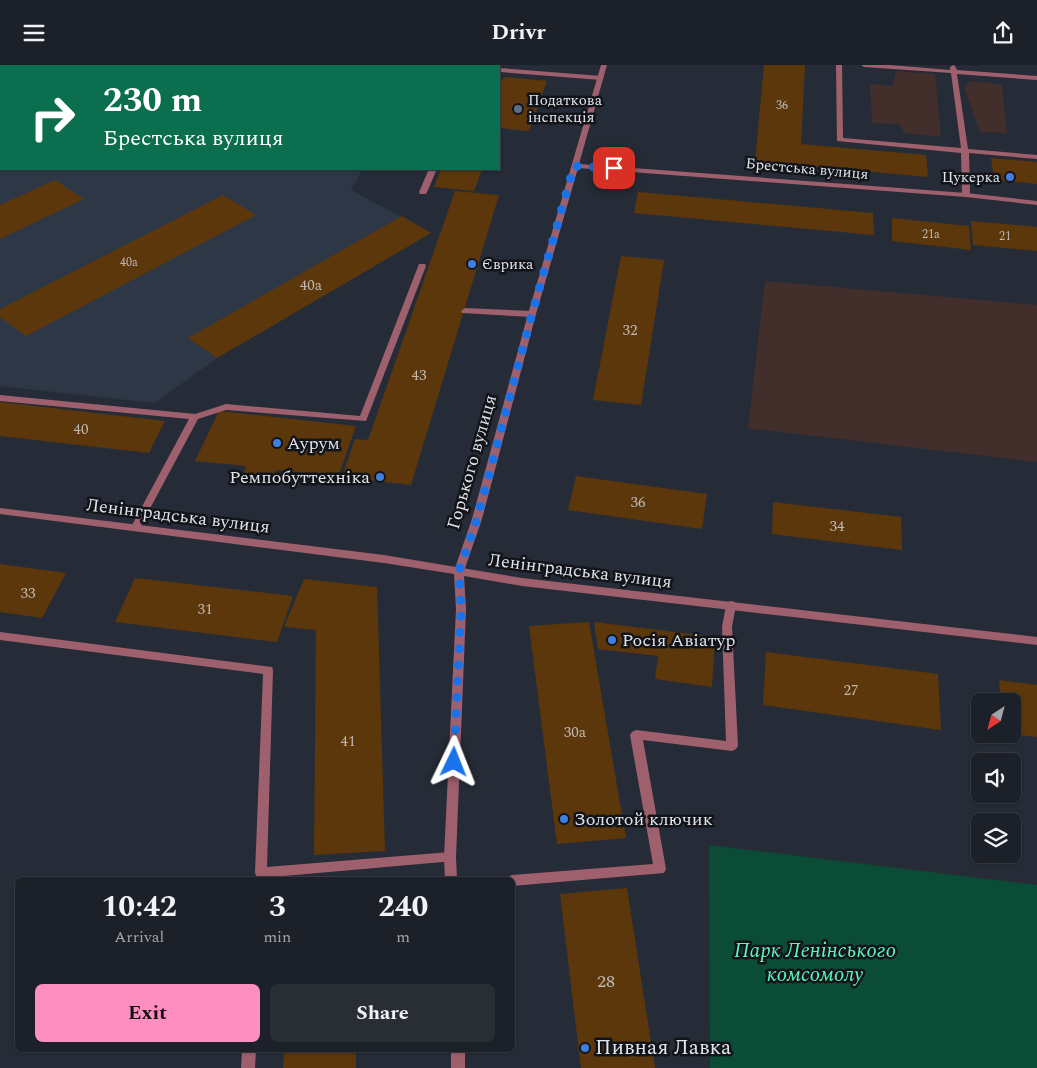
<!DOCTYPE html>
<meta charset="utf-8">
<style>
:root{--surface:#1c2129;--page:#292e35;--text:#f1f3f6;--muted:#a0a3a8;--line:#3a3e46;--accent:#fd8ec0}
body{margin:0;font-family:Spectral,serif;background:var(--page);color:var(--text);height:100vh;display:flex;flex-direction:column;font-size:19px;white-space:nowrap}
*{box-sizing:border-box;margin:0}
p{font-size:16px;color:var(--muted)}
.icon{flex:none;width:28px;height:28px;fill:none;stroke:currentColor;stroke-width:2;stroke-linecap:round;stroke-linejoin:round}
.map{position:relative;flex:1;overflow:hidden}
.sheet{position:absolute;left:15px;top:812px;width:500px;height:175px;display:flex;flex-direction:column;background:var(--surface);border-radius:8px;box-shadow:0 1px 4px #0004,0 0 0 1px var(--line)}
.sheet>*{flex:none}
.top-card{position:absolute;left:0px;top:0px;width:500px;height:105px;box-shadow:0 1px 4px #0004,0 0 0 1px var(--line);background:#0b6e4f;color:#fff;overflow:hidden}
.needle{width:32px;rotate:216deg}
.controls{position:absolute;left:971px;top:628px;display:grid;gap:10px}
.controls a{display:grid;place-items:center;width:50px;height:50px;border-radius:8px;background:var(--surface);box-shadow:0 1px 4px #0004,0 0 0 1px var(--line);font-size:25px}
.pin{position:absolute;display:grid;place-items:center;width:42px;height:42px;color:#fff;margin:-21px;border-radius:10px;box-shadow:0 2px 8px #0006}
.me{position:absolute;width:55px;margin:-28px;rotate:2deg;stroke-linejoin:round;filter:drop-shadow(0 0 4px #0008)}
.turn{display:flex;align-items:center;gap:18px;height:105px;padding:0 20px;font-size:22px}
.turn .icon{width:65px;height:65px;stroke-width:2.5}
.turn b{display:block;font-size:35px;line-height:42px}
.eta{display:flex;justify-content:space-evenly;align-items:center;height:85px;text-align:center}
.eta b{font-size:30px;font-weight:700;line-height:35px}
.action{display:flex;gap:10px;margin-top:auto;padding:10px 20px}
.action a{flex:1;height:58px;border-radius:8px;background:var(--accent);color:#111;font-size:20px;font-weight:700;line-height:58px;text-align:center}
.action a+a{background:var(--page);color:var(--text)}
header{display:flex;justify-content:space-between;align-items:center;height:65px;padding:0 20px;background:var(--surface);font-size:22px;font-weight:700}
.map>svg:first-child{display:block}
.built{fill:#2e3746}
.industrial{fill:#422e2b}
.green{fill:#0b4c36}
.building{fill:#5b370b}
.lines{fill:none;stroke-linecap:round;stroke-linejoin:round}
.service{fill:#9f606e;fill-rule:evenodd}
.minor{fill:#9f606e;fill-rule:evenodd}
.tertiary{fill:#9f606e;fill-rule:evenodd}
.route{stroke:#1a73e8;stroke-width:9;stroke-dasharray:0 16.2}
.service-dot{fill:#5c6f8a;stroke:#121419;stroke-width:2}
.shop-dot{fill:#3f7fe0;stroke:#121419;stroke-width:2}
.labels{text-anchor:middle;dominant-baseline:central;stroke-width:5;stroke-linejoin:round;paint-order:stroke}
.far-number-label{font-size:12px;fill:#bfb9b3}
.far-poi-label{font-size:15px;fill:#e0e4eb;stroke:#121419;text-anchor:start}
.far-street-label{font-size:15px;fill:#e0e4eb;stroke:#121419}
.number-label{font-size:15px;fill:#bfb9b3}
.poi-label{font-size:18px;fill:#e0e4eb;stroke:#121419;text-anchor:start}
.street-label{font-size:18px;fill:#e0e4eb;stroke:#121419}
.near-number-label{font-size:18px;fill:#bfb9b3}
.near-park-label{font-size:21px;font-style:italic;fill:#5cf6bb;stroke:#121419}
.near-poi-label{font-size:21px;fill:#e0e4eb;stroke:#121419;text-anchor:start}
</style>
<header><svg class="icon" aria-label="menu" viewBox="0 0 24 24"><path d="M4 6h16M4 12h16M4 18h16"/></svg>Drivr<svg class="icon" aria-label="share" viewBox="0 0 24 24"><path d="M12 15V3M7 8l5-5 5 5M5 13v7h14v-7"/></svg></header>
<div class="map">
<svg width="1037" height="1003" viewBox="0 0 1037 1003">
<rect width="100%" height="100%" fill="#262c37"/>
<polygon class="built" points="0,53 1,104 363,104 351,125 431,168 217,293 155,338 0,321"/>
<g class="industrial">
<polygon points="896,6 935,9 941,72 905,68 899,59 872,58 870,19 893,21"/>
<polygon points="971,16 1002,20 1007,68 980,67 964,22"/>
<polygon points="765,216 1037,240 1037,397 748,363"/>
</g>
<polygon class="green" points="709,780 1037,820 1037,1003 710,1003"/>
<g class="building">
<polygon points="764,0 805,0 801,79 926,90 928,112 755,96"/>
<polygon points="504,12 547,16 529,66 499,63 499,15 503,15"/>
<polygon points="991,93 1037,97 1037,119 994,115"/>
<polygon points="441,104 482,104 474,126 434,122"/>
<polygon points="55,115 84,134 0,174 0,140"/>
<polygon points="455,126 499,130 411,420 342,412 355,374 368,375"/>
<polygon points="638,127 873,148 874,170 634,148"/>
<polygon points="223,130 256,150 26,271 0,252 0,244"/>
<polygon points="402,151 431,168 217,293 188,273"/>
<polygon points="892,153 969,161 971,185 892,176"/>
<polygon points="971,156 1037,162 1037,186 973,180"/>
<polygon points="621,191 664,195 641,340 593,335"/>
<polygon points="0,337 165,356 149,388 0,371"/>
<polygon points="219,346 356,361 338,412 276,405 270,420 240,417 246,401 195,396"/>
<polygon points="576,411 707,429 702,464 568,445"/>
<polygon points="773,437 901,452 902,485 772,469"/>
<polygon points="0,499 66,508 42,553 0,547"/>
<polygon points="135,513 293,531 277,577 115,557"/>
<polygon points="304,514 377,522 385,786 314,790 316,565 284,562"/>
<polygon points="589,557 626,773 557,779 529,561"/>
<polygon points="594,557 715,572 712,622 655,614 658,591 598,584"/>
<polygon points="766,587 938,609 941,665 763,640"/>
<polygon points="999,615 1037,620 1037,672 1012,669 1012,636 1001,636"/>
<polygon points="627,823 655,1003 581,1003 560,829"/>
<polygon points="284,985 356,985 356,1003 283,1003"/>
</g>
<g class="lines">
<g class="service">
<rect x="377" y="0" width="6" height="1"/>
<polygon points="441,0 462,0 462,1 442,1"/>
<polygon points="836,0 842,0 843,73 961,83 951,8 864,2 861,0 890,0 950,5 950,2 953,0 955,1 957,5 1037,11 1037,15 957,9 968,84 1037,90 1037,94 969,88 970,130 966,132 962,130 961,88 837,76"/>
<polygon points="499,3 601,11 604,13 601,15 499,7"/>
<rect x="0" y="37" width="1" height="4"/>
<polygon points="429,104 437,104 427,127 426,129 420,129 419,127"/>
<polygon points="419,199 425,199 426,201 366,356 226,345 198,354 139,464 133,464 131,462 189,354 0,336 0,330 195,349 226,339 360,351"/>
<polygon points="465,243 532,246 536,249 532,252 462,248 461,246"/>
<polygon points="731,536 735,537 736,540 732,562 738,681 736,684 732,686 643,675 666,804 664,808 512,821 512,815 506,815 508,812 512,810 653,799 630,670 632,667 636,665 726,676 722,562 726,540 727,537"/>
<polygon points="0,567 272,602 273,605 267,802 450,787 454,788 456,792 454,796 261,813 257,812 255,808 263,609 0,575"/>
<polygon points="242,985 256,985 255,1003 241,1003"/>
</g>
<polygon class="minor" points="601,0 607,0 579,99 966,128 1037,136 1037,140 966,132 578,103 536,249 482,454 464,506 459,510 454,506 472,454 528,249"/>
<g class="tertiary">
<polygon points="0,443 384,490 522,513 1037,572 1037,580 522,521 464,511 466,544 456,792 457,815 445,815 444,792 456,544 454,509 384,498 0,449"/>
<rect x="451" y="985" width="14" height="18"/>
</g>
</g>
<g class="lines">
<polyline class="route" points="454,697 461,544 459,506 477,454 532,249 574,101 614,103"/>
</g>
<circle class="service-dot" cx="518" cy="44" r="5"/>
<g class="shop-dot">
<circle cx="1010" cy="112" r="5"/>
<circle cx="472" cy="199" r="5"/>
<circle cx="277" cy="378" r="5"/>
<circle cx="380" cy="412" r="5"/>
<circle cx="612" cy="575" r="5"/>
<circle cx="564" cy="754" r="5"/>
<circle cx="585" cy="983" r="5"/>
</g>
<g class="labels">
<g class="far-number-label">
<text x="782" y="40">36</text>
<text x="931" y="169">21а</text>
<text x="1005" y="171">21</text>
<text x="129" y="197">40а</text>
</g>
<g class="far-poi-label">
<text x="528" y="35">Податкова<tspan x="528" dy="17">інспекція</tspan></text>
<text x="1000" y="112" text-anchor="end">Цукерка</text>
<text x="482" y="199">Єврика</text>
</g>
<g class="far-street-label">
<text transform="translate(807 104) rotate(5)">Брестська вулиця</text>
</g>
<g class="number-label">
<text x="311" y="220">40а</text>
<text x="630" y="265">32</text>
<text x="419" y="310">43</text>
<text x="81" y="364">40</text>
<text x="638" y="437">36</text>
<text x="837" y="461">34</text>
<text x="28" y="528">33</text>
<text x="205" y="544">31</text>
<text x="851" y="625">27</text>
<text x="575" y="667">30а</text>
<text x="348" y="676">41</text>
</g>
<g class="poi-label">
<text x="287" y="378">Аурум</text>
<text x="370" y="412" text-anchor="end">Ремпобуттехніка</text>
<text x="622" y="575">Росія Авіатур</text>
<text x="574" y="754">Золотой ключик</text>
</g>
<g class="street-label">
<text transform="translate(472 397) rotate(-74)">Горького вулиця</text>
<text transform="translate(178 451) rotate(7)">Ленінградська вулиця</text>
<text transform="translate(580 506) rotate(7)">Ленінградська вулиця</text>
</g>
<g class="near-number-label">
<text x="606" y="916">28</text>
</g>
<g class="near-park-label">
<text x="815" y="886">Парк Ленінського<tspan x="815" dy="24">комсомолу</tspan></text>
</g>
<g class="near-poi-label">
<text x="595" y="983">Пивная Лавка</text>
</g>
</g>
</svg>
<div class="controls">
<a><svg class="needle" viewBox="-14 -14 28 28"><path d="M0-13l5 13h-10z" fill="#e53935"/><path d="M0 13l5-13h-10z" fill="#a0a3a8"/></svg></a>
<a><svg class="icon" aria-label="sound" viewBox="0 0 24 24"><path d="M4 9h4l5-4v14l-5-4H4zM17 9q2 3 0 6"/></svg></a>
<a><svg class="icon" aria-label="layers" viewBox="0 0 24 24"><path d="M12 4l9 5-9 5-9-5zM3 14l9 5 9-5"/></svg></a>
</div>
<div class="pin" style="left:614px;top:103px;background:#d93025"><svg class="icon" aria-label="arrive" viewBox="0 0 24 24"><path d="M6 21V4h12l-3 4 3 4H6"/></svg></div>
<svg class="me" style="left:454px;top:697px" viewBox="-20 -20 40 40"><path d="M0-17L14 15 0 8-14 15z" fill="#1a73e8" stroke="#fff" stroke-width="4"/></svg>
<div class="top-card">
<div class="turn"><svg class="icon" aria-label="right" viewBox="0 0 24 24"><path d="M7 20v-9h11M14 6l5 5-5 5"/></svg><div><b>230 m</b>Брестська вулиця</div></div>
</div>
<section class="sheet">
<div class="eta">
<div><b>10:42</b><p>Arrival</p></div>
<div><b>3</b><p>min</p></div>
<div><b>240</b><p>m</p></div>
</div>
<div class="action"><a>Exit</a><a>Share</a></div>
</section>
</div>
